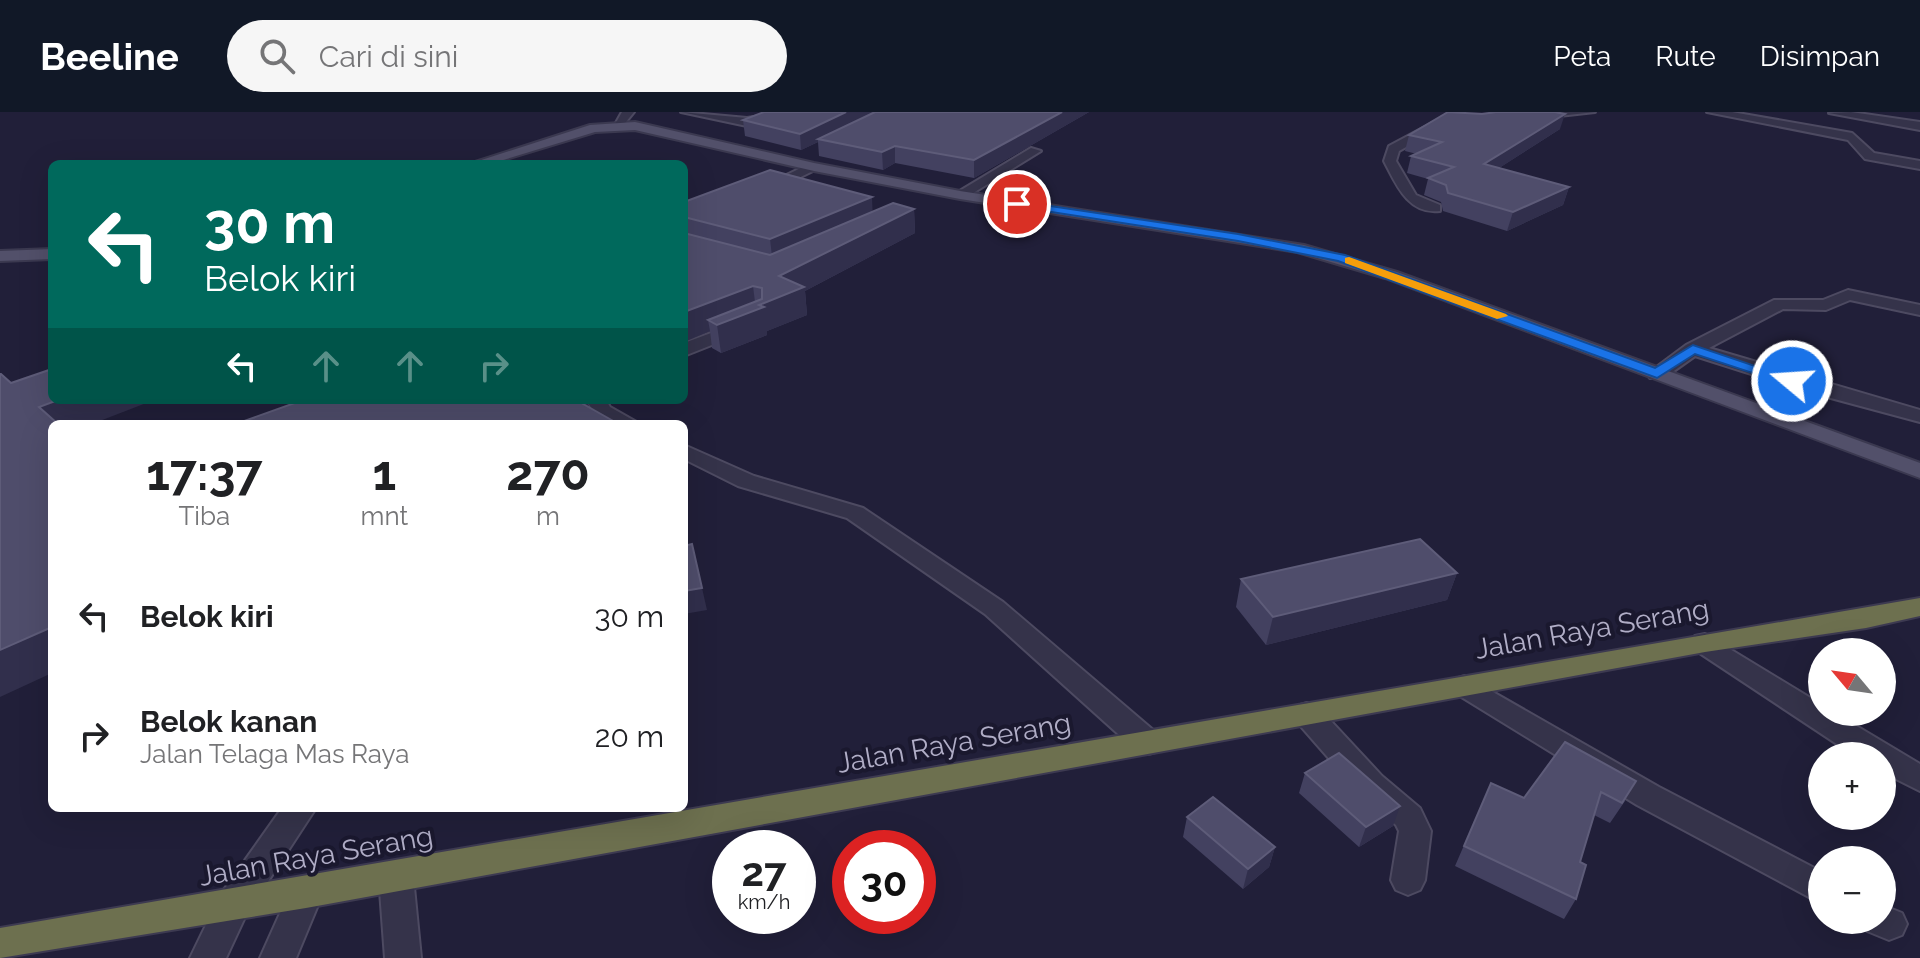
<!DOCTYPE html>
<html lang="id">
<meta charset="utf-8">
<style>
:root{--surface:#fff;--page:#f6f6f6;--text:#202124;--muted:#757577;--accent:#111827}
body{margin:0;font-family:Raleway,sans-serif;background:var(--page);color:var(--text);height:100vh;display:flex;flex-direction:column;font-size:30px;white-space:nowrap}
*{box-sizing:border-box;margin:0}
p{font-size:26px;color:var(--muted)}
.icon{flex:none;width:44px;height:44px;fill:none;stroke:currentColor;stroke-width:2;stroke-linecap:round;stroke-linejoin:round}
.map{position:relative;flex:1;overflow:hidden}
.sheet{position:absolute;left:48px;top:308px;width:640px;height:392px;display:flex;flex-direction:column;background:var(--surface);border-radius:12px;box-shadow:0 8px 32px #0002}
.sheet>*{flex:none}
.top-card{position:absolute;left:48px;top:48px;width:640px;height:244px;border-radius:12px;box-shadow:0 8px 32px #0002;background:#00695c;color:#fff;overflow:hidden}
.needle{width:52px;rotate:299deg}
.controls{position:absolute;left:1808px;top:526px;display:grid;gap:16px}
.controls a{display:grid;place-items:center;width:88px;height:88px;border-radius:50%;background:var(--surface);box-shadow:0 8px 32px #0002;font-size:40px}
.speed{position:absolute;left:712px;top:718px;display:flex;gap:16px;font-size:40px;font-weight:700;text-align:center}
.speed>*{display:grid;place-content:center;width:104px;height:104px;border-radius:50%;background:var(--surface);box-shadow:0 8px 32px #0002;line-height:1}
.speed small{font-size:20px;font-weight:400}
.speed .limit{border:12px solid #d22;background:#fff;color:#111}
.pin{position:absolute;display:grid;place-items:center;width:68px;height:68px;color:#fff;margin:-34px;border:4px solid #fff;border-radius:50%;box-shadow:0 2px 8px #0007}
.me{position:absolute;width:88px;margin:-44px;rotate:288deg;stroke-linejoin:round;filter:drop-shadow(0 0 6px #0008)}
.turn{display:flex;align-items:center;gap:28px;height:168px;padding:0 24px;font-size:36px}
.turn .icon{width:104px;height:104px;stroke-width:2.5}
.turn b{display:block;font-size:56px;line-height:68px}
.lanes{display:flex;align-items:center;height:76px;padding:0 24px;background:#0003;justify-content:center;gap:40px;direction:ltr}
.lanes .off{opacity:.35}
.eta{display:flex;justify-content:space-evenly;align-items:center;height:136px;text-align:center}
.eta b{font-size:48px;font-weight:700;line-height:56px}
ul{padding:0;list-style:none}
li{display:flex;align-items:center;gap:24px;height:120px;padding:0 24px}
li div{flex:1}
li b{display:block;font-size:30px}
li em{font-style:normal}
header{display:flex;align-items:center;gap:48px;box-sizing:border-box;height:112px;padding:0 40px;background:var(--accent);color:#fff}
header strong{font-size:38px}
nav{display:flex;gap:44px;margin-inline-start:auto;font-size:28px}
.search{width:560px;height:72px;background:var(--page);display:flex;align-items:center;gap:20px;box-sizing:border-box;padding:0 28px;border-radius:44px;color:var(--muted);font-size:30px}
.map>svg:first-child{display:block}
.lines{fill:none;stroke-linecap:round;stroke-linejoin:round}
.minor-casing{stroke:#4d4a61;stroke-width:4}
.major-casing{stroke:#3b3950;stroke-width:4}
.highway-casing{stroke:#3d3a51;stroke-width:4}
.minor{fill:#35334a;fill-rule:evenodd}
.major{fill:#52506a;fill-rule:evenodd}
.highway{fill:#6d704f;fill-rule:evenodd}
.wall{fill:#434160}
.shaded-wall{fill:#312f4c}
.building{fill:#4f4d6b;stroke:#5e5c79;stroke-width:2}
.route{fill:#1a73e8;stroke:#114b97;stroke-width:2}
.slow{fill:#f59e0b}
.labels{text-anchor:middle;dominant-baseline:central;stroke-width:8;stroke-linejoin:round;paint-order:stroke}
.near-street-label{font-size:28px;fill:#b0adc6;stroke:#1a182e}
</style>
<header>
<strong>Beeline</strong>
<div class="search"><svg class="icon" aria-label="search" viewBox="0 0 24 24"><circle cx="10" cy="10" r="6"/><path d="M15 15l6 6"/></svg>Cari di sini</div>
<nav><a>Peta</a><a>Rute</a><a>Disimpan</a></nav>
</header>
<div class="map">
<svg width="1920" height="846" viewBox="0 0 1920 846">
<rect width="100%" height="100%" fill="#211f39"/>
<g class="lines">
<g class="minor-casing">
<g id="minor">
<polygon points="622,0 634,0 621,16 613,16"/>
<polygon points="681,0 747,6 790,0 747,14"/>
<polygon points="1595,0 1532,7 1526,4 1540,0"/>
<polygon points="1707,0 1732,0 1852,21 1874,41 1920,49 1920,57 1865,47 1848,28"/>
<polygon points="1851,0 1920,10 1920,18 1829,1"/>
<path d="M1436 9 1442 13 1440 16 1399 39 1396 49 1416 83 1440 93V99C1408 103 1396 72 1384 49L1389 34Z"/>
<polygon points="1031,36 1041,39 965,86 953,83"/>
<polygon points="809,52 821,55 770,80 758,77"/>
<polygon points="1848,178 1920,193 1920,203 1850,188 1826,198 1783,197 1709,236 1920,298 1920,310 1801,278 1695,244 1664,266 1650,266 1647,262 1686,233 1774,188 1823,188"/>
<polygon points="741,210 747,211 747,219 684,244 684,231"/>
<path d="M586 288H606L610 295 640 312C615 312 600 311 586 288Z"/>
<polygon points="684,333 754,364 863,396 1003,490 1159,623 1163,631 1159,639 1148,642 1137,639 985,502 847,406 738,374 684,347"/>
<polygon points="1705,522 1822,593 1822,600 1833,600 1920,652 1920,679 1882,660 1882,644 1855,644 1695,538 1691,531 1695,524"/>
<polygon points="1465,564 1659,675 1822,760 1822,792 1637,693 1455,581 1451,574 1455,567"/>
<polygon points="1307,591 1317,594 1382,664 1420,696 1431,719 1425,768 1420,778 1408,783 1396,778 1391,768 1399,719 1396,713 1360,682 1297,610 1292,602 1297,594"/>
<polygon points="282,696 316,696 246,803 226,846 190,846 221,782"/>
<polygon points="396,750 408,755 413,765 421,846 385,846 379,765 384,755"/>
<polygon points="306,766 318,770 323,781 296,846 260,846 294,770"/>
<polygon points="1882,793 1902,801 1907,812 1902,823 1889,828 1867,819 1862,808 1882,808"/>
</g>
</g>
<g class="major-casing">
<g id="major">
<polygon points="635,10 814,51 960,79 1304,133 1397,160 1920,351 1920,366 1385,166 1297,140 960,87 814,59 635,18 595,20 490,52 469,52 590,13"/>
<polygon points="52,137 52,147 0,149 0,139"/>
</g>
</g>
<g class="highway-casing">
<polygon id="highway" points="1920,486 1920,504 1866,516 1705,540 306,796 0,846 0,816"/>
</g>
<use href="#minor" class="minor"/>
<use href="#major" class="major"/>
<use href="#highway" class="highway"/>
</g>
<g class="wall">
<polygon points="1089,0 974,66 895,51 883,58 819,44 818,30 801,38 745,24 743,8"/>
<polygon points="1560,17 1499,56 1569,75 1563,93 1507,119 1443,99 1441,90 1424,83 1428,67 1407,61 1411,44 1417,42 1405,39 1409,23"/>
<polygon points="684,90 872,100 914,97 915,121 805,179 807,203 767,219 767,223 721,241 712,236 710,219 684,230"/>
<polygon points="1457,461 1447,488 1266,533 1236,495 1241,467"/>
<polygon points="1565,630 1625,689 1610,711 1594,703 1580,750 1576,787 1564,807 1455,754 1491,671 1524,686"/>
<polygon points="1305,661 1393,714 1359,735 1299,681"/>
<polygon points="1187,705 1275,735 1269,755 1243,777 1183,725"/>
</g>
<g class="shaded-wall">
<polygon points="846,0 880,0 818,27 818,30 801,38 800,22"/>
<polygon points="1062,0 1089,0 974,66 974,48"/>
<polygon points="1565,2 1560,17 1479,69 1484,52"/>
<polygon points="895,34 895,51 883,58 882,40"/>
<polygon points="1569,75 1563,93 1507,119 1513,100"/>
<polygon points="872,85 873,110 773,153 770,127"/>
<polygon points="914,97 915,121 805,179 807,203 767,219 767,223 721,241 717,213 708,208 710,219 684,230 684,200 753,174 756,198 779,164"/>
<polygon points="58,288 154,288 92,312 52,312 39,295"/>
<polygon points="560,288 587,288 590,298"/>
<polygon points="1457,461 1447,488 1266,533 1273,505"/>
<polygon points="702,476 707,498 684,502 684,479"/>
<polygon points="52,515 52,561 0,585 0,538"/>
<polygon points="1400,694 1393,714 1359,735 1366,715"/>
<polygon points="1275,735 1269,755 1243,777 1248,757"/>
</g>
<g class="building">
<polygon points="764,0 846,0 800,22 743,8"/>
<polygon points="875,0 1062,0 974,48 895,34 882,40 818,27"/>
<polygon points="1448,0 1482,2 1496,0 1555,0 1565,2 1484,52 1569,75 1513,100 1448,81 1446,73 1428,66 1454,55 1411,44 1442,30 1409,23"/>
<polygon points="770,58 872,85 770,127 684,105 684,90"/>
<polygon points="893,91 914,97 779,164 804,175 759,193 764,195 717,213 708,208 762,187 762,176 753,174 684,200 684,121 770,143"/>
<polygon points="52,257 52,288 58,288 39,295 58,312 52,312 52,515 0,538 0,262 1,262 11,271"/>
<polygon points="303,288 576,288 615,310 610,312 236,312"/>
<polygon points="1420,427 1457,461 1273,505 1241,467"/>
<polygon points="692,432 702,476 684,479 684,434"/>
<polygon points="1565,630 1636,669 1622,691 1601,680 1580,750 1586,753 1576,787 1464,734 1491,671 1524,686"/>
<polygon points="1339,641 1400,694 1366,715 1305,661"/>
<polygon points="1213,685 1275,735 1248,757 1187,705"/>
</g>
<polygon class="route" points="1017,89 1238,122 1345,143 1655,256 1693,233 1799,269 1786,272 1695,242 1657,266 1338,149 1238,129 1013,94"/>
<polygon class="slow" points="1349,145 1506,202 1508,204 1497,207 1345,151 1345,146"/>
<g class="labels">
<g class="near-street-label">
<text transform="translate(1592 517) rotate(-10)">Jalan Raya Serang</text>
<text transform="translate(954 631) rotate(-10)">Jalan Raya Serang</text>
<text transform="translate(316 744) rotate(-10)">Jalan Raya Serang</text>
</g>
</g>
</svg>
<div class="controls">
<a><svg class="needle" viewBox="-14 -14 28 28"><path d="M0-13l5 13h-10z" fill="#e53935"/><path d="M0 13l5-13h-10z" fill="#757577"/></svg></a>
<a>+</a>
<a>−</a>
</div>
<div class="speed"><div>27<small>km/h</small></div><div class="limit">30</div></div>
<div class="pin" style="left:1017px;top:92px;background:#d93025"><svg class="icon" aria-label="arrive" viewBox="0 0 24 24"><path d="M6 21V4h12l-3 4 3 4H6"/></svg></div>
<svg class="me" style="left:1792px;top:269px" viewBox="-20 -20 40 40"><circle r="17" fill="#1a73e8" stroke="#fff" stroke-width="3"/><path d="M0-11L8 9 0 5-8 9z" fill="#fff"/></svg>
<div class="top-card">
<div class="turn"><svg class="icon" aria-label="left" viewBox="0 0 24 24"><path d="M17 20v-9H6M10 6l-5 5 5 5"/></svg><div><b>30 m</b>Belok kiri</div></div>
<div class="lanes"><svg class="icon" aria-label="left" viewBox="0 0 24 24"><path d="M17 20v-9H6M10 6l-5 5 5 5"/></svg><svg class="icon off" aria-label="ahead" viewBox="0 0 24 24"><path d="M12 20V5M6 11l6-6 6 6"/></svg><svg class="icon off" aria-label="ahead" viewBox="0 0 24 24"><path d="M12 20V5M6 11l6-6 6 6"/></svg><svg class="icon off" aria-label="right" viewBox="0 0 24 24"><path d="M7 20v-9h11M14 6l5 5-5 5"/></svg></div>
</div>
<section class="sheet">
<div class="eta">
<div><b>17:37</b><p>Tiba</p></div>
<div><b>1</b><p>mnt</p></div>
<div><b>270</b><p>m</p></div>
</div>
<ul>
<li><svg class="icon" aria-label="left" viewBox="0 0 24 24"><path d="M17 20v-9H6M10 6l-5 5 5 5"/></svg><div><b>Belok kiri</b></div><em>30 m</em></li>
<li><svg class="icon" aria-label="right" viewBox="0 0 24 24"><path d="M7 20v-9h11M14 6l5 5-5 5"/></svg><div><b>Belok kanan</b><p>Jalan Telaga Mas Raya</p></div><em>20 m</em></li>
</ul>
</section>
</div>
